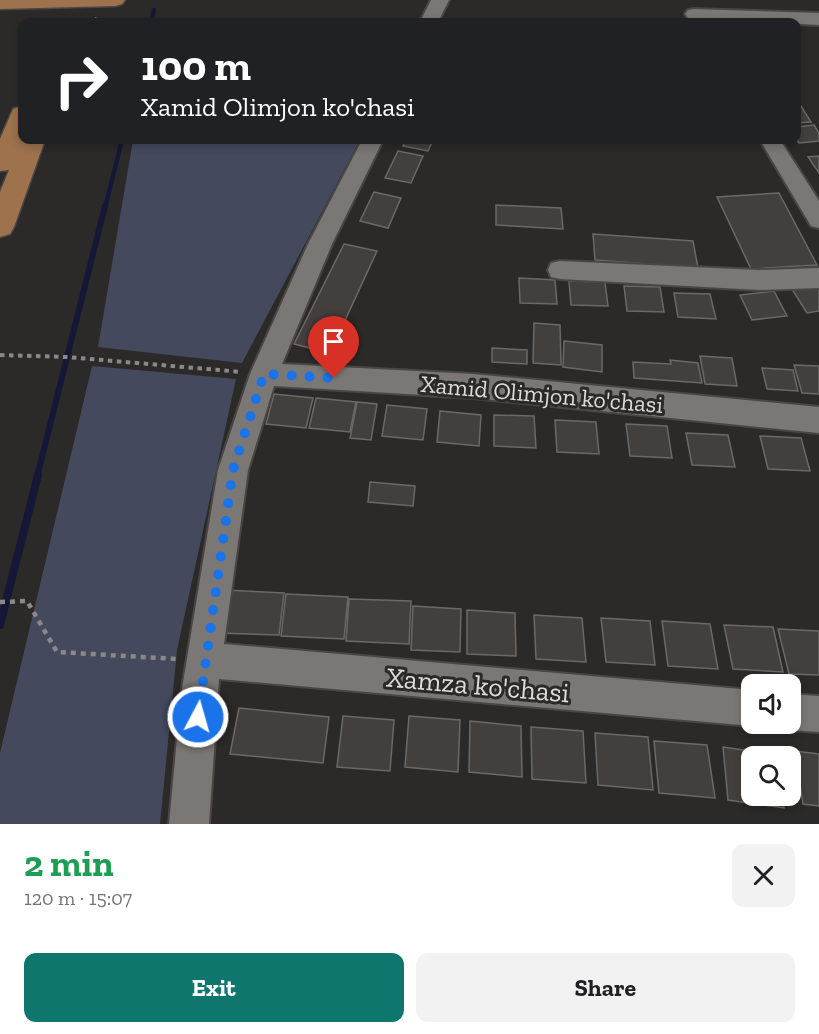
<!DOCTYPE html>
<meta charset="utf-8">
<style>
:root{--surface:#fff;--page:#f2f2f2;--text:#202124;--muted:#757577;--accent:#0f766e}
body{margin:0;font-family:"Zilla Slab",serif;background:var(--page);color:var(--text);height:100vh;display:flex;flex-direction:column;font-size:22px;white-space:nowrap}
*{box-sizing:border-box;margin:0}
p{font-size:20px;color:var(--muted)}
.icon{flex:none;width:33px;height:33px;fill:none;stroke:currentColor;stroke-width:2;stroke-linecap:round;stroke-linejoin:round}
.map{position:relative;height:824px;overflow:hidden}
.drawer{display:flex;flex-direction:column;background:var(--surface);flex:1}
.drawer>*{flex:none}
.top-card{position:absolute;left:18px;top:18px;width:783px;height:126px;border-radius:12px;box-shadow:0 3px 9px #0003;background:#202124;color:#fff;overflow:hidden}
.controls{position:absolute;left:741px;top:674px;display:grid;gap:12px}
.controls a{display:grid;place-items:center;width:60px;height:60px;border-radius:12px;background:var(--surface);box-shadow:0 3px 9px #0003;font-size:30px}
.pin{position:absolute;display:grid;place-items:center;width:51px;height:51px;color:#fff;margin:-62px -26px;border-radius:50% 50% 50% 0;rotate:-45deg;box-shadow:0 0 6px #0007}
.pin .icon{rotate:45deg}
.me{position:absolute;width:66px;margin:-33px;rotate:6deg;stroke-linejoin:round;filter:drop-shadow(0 0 4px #0008)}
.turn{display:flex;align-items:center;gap:21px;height:126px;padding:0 24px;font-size:27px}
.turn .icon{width:78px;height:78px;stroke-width:2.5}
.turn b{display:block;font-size:42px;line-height:51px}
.round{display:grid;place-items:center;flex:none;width:63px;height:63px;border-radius:12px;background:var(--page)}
.head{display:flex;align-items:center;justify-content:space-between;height:102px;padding:0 24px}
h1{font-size:36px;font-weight:800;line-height:45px;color:#1e9e55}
.button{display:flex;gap:12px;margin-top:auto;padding:12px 24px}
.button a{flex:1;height:69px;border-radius:12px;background:var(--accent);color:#fff;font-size:24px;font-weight:800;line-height:69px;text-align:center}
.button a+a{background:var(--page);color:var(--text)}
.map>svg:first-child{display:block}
.green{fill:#44495e}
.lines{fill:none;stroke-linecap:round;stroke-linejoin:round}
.stream-far2{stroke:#141836;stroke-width:4.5}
.stream-far1{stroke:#141836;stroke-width:6}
.stream{stroke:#141836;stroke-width:8}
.building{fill:#423f3d;stroke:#6c6866;stroke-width:1.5}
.minor-casing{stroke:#494645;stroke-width:4}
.major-casing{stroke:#494645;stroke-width:3}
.path-far2{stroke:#8b8987;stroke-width:3;stroke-dasharray:3 3;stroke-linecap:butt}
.path-far1{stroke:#8b8987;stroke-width:4;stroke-dasharray:4.5 4.5;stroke-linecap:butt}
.path{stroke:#8b8987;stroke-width:4.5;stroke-dasharray:5 5;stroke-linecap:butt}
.minor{fill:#7a7774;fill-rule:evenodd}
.major{fill:#9d724d;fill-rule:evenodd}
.route{stroke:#1a73e8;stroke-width:10;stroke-dasharray:0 18}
.labels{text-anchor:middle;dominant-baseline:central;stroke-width:6;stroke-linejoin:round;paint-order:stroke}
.street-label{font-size:24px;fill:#dddbd9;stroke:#2c2a28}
.near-street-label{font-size:28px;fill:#dddbd9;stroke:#2c2a28}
</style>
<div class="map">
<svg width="819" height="824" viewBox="0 0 819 824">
<rect width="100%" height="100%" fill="#2c2a28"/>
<g class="green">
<polygon points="133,140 360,140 242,363 98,347"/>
<polygon points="92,366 236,379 177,650 160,824 0,824 0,753"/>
</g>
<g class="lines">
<g class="stream-far2">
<polyline points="151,22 154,10"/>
<polyline points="105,208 122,140"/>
</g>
<polyline class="stream-far1" points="37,477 105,206"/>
<polyline class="stream" points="0,625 38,475"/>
</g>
<g class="building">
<polygon points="465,19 507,19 508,22 463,22"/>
<polygon points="796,106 801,106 811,122 796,123"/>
<polygon points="814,125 819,133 819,141 799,143 796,139 796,127"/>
<polygon points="406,140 433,140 428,151 403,146"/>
<polygon points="398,151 423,156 411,183 385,178"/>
<polygon points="819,156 819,173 808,157"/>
<polygon points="374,192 401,198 388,228 360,221"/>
<polygon points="779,193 817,265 751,269 717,197"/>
<polygon points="496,205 561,208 563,229 496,225"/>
<polygon points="593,234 693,241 698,268 595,260"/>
<polygon points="344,244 377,251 330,353 294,344"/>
<polygon points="519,278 555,280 557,304 520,303"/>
<polygon points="569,281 605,282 608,306 571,305"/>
<polygon points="624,286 660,287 664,312 627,311"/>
<polygon points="819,286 819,311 807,313 792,289"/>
<polygon points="774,291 787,316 752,320 740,295"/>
<polygon points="674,293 710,294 716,319 678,317"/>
<polygon points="534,323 560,325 561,365 533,363"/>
<polygon points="564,341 602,345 602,372 563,367"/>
<polygon points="492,348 527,350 527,364 492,362"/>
<polygon points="700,356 732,358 737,386 705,384"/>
<polygon points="670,360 698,363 702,383 634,378 633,362 671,364"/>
<polygon points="794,365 819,366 819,394 802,393"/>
<polygon points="762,368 793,370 798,391 767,389"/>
<polygon points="274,394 313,398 306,428 266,424"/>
<polygon points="316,398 356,402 350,432 309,428"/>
<polygon points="357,402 377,404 371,440 350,438"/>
<polygon points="387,405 427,409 423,440 382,436"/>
<polygon points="440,411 481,415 479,446 437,442"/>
<polygon points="494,415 534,416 536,448 494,446"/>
<polygon points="555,420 596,422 599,454 557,452"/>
<polygon points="626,424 667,426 672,458 630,456"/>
<polygon points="686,433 728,435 735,467 692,465"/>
<polygon points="760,436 801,438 810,471 768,469"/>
<polygon points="370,482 415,486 413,506 368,502"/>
<polygon points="224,590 284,593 279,635 216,633"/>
<polygon points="286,594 348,597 344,639 281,636"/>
<polygon points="349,599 411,601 409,644 346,641"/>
<polygon points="413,606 461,609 460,652 411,650"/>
<polygon points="467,610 515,613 516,656 467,654"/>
<polygon points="534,615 582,618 586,662 536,659"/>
<polygon points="601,618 650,621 655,665 606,662"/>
<polygon points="662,621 710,624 718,669 668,666"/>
<polygon points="724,625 773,627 783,672 733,669"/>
<polygon points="778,629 819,631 819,675 789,674"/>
<polygon points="239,708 329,717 323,763 230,754"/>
<polygon points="343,716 394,720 390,771 337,767"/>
<polygon points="409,716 460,720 458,772 405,767"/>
<polygon points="470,721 521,726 522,777 469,772"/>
<polygon points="531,727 583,731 586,783 532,779"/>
<polygon points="595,733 648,737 653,790 598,785"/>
<polygon points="654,741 707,745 715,798 659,793"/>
<polygon points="723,747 777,755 752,756 752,795 783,795 784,808 728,800"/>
<polygon points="795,751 819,754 819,806 803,804"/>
</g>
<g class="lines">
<g class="minor-casing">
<g id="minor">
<polygon points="431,0 449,0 438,22 420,22"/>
<polygon points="694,9 819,13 819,25 688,18 685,14 688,10"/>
<polygon points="362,140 383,140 332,244 282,364 473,374 819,407 819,433 473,398 274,386 248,470 224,644 752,690 752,723 759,723 752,726 219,679 209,824 169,824 181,695 218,470 250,374 308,244"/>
<polygon points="760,140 780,140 819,201 819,228 811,226"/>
<polygon points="560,261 759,270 819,268 819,288 759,290 560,279 551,277 548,270 551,263"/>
<polygon points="790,694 819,696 819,732 790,730 777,725 776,723 790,723"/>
</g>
</g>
<g class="major-casing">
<g id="major">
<polygon points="0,0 125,0 122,4 115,6 0,9"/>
<polygon points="22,106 22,140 45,140 14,227 10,234 0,237 0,192 9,170 0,171 0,139 13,109"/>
</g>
</g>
<polyline class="path-far2" points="41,21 94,21 98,17"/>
<polyline class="path-far1" points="0,355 67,357 242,372"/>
<polyline class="path" points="0,602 27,601 57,652 177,659"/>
<use href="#minor" class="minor"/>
<use href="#major" class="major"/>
</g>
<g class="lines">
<polyline class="route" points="198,717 233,470 264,374 334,378"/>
</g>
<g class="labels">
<g class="street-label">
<text transform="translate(542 394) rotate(5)">Xamid Olimjon ko'chasi</text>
</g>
<g class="near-street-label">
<text transform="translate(478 685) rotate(5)">Xamza ko'chasi</text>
</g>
</g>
</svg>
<div class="controls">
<a><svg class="icon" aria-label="sound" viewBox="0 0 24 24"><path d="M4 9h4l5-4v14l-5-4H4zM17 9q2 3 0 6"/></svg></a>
<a><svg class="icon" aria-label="search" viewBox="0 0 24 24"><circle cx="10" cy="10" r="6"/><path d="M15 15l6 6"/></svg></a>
</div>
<div class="pin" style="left:334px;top:378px;background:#d93025"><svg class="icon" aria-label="arrive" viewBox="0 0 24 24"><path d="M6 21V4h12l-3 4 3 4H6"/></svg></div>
<svg class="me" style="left:198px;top:717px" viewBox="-20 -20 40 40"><circle r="17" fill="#1a73e8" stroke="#fff" stroke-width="3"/><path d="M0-11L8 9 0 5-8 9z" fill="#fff"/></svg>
<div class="top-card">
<div class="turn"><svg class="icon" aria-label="right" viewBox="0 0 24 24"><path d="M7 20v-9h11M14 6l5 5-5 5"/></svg><div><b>100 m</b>Xamid Olimjon ko'chasi</div></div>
</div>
</div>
<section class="drawer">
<div class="head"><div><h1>2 min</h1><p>120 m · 15:07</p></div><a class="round"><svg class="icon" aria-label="close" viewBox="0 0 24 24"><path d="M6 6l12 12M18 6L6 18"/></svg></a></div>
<div class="button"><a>Exit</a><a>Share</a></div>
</section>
